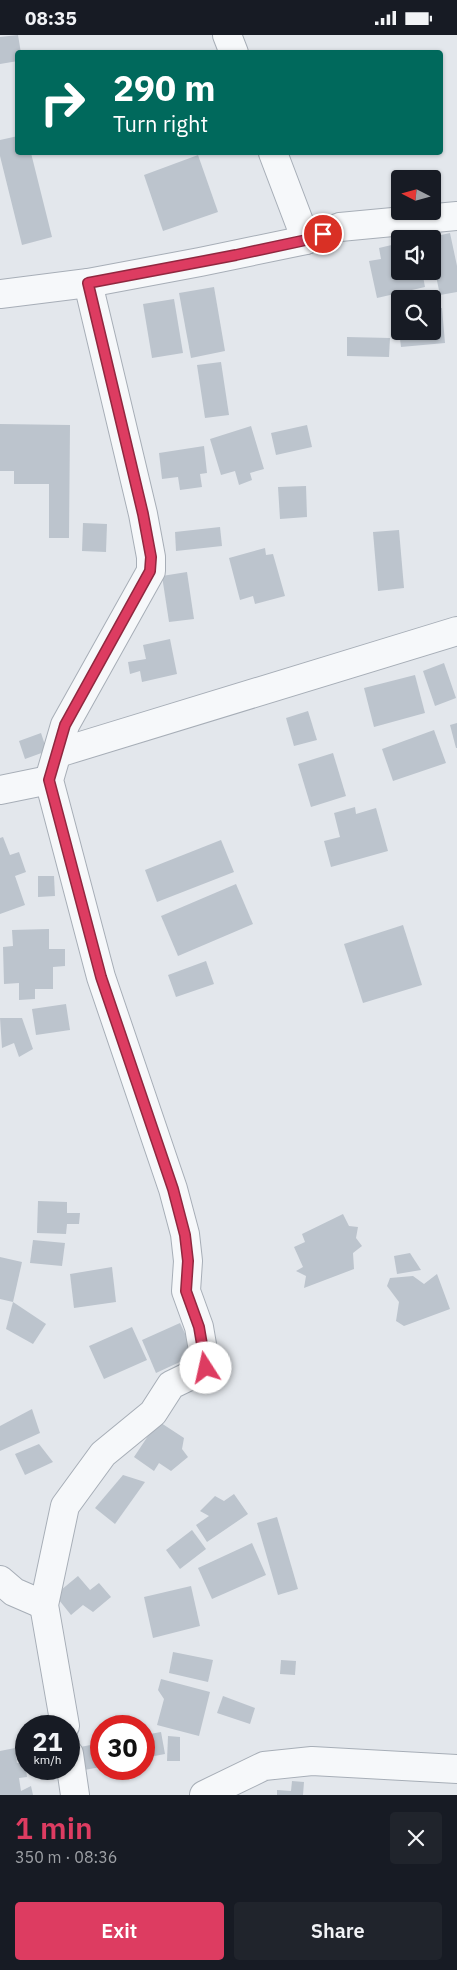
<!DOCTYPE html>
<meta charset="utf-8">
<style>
:root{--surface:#171b24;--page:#20242c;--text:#f1f3f6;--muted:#9ea1a6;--accent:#dd3c61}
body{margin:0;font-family:"IBM Plex Sans",sans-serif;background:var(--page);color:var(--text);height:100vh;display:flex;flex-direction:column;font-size:19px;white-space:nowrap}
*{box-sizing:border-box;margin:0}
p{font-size:16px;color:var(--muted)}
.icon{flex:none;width:28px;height:28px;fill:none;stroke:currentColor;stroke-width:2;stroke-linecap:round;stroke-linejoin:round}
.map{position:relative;height:1760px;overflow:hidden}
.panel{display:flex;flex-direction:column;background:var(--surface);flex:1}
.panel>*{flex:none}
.guide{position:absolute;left:15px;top:15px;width:428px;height:105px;border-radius:5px;box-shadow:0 1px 4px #0004;background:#00695c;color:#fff;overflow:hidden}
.needle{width:32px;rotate:276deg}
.controls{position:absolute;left:391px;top:135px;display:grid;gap:10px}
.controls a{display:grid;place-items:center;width:50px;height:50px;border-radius:5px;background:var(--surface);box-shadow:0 1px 4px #0004;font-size:25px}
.speed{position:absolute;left:15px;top:1680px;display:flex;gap:10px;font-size:25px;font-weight:700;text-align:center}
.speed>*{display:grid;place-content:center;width:65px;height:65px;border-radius:50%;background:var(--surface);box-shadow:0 1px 4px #0004;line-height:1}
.speed small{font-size:12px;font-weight:400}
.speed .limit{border:8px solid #d22;background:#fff;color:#111}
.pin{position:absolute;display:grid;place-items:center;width:42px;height:42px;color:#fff;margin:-21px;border:2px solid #fff;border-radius:50%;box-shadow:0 1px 5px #0007}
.me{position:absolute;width:55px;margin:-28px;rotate:350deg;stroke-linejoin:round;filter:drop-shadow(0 0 4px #0008)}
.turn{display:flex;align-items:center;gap:18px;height:105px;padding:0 15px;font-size:22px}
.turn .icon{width:65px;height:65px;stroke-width:2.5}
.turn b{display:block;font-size:35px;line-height:42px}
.round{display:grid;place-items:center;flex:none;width:52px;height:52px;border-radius:5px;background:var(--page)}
.overview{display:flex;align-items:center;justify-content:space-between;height:85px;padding:0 15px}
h1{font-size:30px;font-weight:600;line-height:38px;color:var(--accent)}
.primary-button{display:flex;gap:10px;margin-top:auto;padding:10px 15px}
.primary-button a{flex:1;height:58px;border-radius:5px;background:var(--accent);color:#fff;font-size:20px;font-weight:600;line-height:58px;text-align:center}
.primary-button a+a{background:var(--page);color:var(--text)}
.status{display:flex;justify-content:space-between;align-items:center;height:35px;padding:0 25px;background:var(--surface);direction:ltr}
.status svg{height:14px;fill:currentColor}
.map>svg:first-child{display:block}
.building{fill:#bcc4cd}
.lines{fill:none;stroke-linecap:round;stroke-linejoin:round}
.street-casing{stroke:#a7aeb7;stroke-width:30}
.street{stroke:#f6f8fa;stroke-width:28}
.route-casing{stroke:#90273f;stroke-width:12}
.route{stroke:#dd3c61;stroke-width:9}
</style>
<div class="status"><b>08:35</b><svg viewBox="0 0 49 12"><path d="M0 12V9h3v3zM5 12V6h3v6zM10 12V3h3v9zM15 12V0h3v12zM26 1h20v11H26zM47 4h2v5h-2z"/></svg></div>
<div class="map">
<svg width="457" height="1760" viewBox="0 0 457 1760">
<rect width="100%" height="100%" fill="#e3e7ec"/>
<g class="building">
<polygon points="18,0 21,18 18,18 18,26 0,29 0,2"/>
<polygon points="18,101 18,118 31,118 52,202 22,210 0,121 0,105"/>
<polygon points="198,120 218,177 163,196 144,140"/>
<polygon points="450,198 457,231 457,257 440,260 432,222 432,204 428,203"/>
<polygon points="400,208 400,236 422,236 425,252 377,263 369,226 381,224 379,213"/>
<polygon points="214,252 225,316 191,323 179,258"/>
<polygon points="174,264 183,318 152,323 143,269"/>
<polygon points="442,273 445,308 401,312 399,296 432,296 432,274"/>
<polygon points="347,302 390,303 389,322 347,321"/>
<polygon points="221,327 229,380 205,383 197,330"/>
<polygon points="0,389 70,390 69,503 49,503 49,449 14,449 14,436 0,436"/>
<polygon points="307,390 312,412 276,420 271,398"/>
<polygon points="251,391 264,434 250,438 252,445 239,450 235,436 221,440 210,404"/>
<polygon points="204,411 207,438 200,439 202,452 180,455 178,442 162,444 159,418"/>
<polygon points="306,451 307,482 280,484 278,452"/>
<polygon points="83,488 107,489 106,517 82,516"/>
<polygon points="220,492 222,511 176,516 175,497"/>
<polygon points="399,495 404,553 378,556 373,497"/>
<polygon points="265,513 266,520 273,519 285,561 255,569 253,561 240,565 229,523"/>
<polygon points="187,537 194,584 169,587 162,541"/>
<polygon points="170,604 177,639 142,647 140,636 130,639 128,627 146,624 143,610"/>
<polygon points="444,628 456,663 435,671 423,636"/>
<polygon points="415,640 425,678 374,692 364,653"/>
<polygon points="308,676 317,705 294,711 286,683"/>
<polygon points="457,688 457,713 456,713 450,690"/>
<polygon points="434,695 446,728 393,746 382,714"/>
<polygon points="41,698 47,716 25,724 19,706"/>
<polygon points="333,718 346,761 311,772 298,729"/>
<polygon points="355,772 356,779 376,773 388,816 331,832 324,806 340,802 334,778"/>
<polygon points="3,802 10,820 19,817 26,837 15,841 25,870 0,879 0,803"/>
<polygon points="221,805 234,837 157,867 145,835"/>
<polygon points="38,841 54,841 55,861 38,862"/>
<polygon points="236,849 253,889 178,921 161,881"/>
<polygon points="403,890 422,950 363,968 344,909"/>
<polygon points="49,894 49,914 65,914 65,931 53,932 53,954 35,954 35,964 19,965 19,948 4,949 3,912 13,911 12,895"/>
<polygon points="206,926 214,949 176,962 168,940"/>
<polygon points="66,969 70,995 36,1000 32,974"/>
<polygon points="0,983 22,983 33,1014 19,1022 14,1008 2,1013"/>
<polygon points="38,1166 67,1167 67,1178 80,1178 79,1189 67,1189 66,1199 37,1198"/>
<polygon points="343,1179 349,1191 358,1192 356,1203 362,1211 353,1218 354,1234 304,1253 306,1241 296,1236 303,1232 294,1212 305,1207 302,1199"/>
<polygon points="33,1205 65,1208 62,1231 30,1228"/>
<polygon points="410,1218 421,1235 397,1239 394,1221"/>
<polygon points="0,1222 22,1227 13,1267 0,1264"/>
<polygon points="112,1232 116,1267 74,1273 70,1239"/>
<polygon points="437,1239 450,1274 404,1291 396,1286 399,1267 387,1251 390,1243 413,1241 424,1249"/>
<polygon points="13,1267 46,1289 33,1309 6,1294"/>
<polygon points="180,1288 195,1320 156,1338 142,1305"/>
<polygon points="132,1292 147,1325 104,1344 89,1311"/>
<polygon points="32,1374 40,1398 0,1416 0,1391"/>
<polygon points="158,1386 184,1403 182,1414 188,1422 171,1436 159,1428 154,1436 134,1422"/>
<polygon points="39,1409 53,1427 25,1440 15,1419"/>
<polygon points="123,1440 145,1447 115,1489 95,1473"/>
<polygon points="234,1459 248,1479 207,1507 196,1490 209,1481 200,1476 215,1461 224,1466"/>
<polygon points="277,1482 298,1554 278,1560 257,1488"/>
<polygon points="192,1495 206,1514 180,1534 166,1515"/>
<polygon points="252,1508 266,1540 212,1564 198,1533"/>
<polygon points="78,1541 90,1555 99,1548 111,1562 93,1577 83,1570 71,1580 55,1560"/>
<polygon points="191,1551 200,1591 153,1603 144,1562"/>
<polygon points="173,1617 213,1625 208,1647 169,1638"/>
<polygon points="281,1625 296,1626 295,1640 280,1639"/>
<polygon points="161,1644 210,1657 199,1701 157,1690 164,1664 158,1655"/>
<polygon points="223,1661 255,1673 250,1689 217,1678"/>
<polygon points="161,1697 165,1719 144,1723 144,1700"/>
<polygon points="168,1701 180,1702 180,1726 167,1726"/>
<polygon points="101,1708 101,1732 84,1735 80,1712"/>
<polygon points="15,1713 17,1728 25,1727 27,1742 19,1743 21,1756 31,1751 33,1760 0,1760 0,1716"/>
<polygon points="292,1746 304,1747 303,1760 277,1760 277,1755 291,1756"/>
</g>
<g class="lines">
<g class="street-casing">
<g id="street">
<polyline points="227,0 234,18"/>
<polyline points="273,118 306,205"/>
<polyline points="0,259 88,248 200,227 306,205 340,192 457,181"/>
<polyline points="58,718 457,596"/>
<polyline points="0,755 49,745"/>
<polyline points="0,1545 14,1557 44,1570"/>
<polyline points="65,1691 44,1570 65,1471 103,1419 153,1378 171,1350 206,1333 199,1292 186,1256 188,1226 185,1199 173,1154 101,942 49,745 65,690 151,536 151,522 143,479 88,248"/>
<polyline points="69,1719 75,1760"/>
<polyline points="204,1760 264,1731 312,1726 457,1734"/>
</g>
</g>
<use href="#street" class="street"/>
</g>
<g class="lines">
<g class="route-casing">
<polyline id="route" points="206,1333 199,1292 186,1256 188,1226 185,1200 173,1154 101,942 49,745 65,690 150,536 151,522 143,479 88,248 236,220 306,205 323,199"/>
</g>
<use href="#route" class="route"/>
</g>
</svg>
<div class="controls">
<a><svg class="needle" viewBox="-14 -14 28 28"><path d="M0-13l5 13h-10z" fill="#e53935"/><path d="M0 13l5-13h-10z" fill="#9ea1a6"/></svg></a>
<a><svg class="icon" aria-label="sound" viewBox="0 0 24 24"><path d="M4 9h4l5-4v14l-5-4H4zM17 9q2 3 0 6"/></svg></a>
<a><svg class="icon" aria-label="search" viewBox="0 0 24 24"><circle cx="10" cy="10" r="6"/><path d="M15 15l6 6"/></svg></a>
</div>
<div class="speed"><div>21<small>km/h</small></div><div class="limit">30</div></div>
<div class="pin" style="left:323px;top:199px;background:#d93025"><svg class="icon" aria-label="arrive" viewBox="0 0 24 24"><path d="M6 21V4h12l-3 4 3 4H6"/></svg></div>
<svg class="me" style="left:206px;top:1333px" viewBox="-20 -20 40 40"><circle r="19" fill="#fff"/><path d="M0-13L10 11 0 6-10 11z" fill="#dd3c61"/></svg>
<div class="guide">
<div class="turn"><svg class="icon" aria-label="right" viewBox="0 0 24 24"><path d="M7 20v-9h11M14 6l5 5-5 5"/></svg><div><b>290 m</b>Turn right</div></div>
</div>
</div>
<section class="panel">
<div class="overview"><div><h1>1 min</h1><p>350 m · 08:36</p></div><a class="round"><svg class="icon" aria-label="close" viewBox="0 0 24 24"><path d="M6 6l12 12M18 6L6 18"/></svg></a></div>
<div class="primary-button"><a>Exit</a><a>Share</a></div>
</section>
